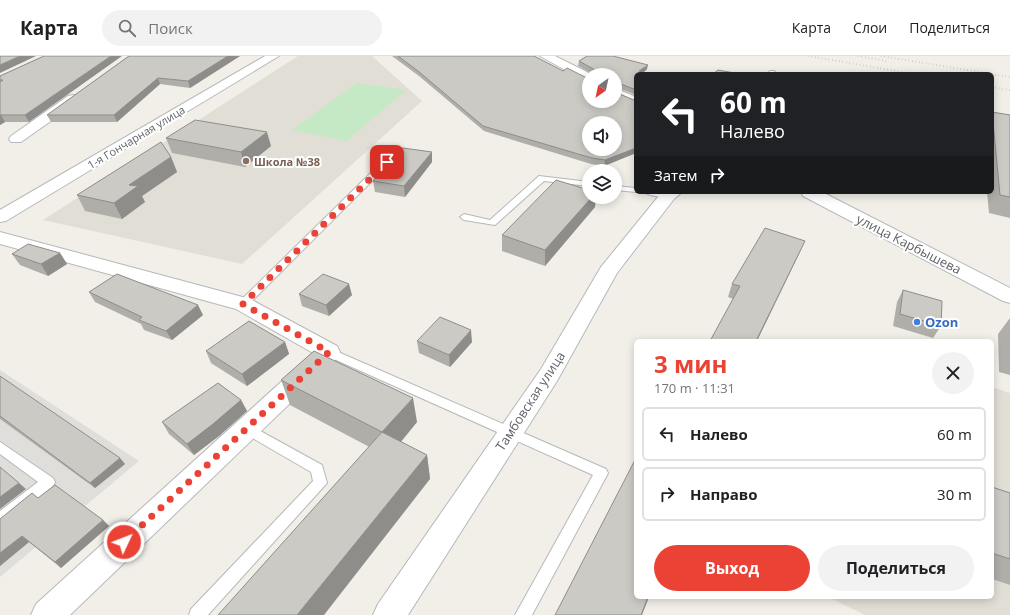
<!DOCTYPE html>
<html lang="ru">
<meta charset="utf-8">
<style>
:root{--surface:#fff;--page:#f2f2f2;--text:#202124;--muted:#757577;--line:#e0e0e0;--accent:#ea4335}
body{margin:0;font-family:"Open Sans",sans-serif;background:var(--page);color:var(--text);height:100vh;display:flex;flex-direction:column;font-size:15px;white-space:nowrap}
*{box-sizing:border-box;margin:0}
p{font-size:13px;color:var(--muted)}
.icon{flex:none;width:22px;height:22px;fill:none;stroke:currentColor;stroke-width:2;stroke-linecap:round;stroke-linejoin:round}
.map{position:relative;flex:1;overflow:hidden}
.side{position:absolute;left:634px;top:283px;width:360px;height:260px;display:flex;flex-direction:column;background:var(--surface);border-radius:6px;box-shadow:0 2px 10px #0003}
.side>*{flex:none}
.guide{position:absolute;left:634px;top:16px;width:360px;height:122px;border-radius:6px;box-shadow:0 2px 10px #0003;background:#202124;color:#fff;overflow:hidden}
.needle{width:26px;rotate:213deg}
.buttons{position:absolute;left:582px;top:12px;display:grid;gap:8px}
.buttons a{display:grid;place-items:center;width:40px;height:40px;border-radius:50%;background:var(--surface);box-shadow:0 2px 10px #0003;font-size:20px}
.pin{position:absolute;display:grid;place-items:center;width:34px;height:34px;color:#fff;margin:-17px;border-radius:8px;box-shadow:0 2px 6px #0006}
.me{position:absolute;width:44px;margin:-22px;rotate:47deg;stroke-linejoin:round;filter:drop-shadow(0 0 3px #0008)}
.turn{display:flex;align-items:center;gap:14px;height:84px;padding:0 20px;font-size:18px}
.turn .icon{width:52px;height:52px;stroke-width:2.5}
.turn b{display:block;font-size:28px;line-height:34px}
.then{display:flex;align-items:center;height:38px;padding:0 20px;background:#0003;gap:8px;font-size:15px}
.round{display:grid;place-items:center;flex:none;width:42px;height:42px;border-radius:21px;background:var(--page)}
.overview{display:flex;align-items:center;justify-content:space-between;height:68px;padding:0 20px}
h1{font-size:24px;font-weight:700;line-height:30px;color:var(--accent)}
.primary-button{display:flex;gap:8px;margin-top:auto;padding:8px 20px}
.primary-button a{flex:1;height:46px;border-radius:24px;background:var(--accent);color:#fff;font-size:16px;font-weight:700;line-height:46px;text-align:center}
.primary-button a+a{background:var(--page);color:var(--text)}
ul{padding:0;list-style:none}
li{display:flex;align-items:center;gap:12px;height:54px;margin:0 8px 6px;padding:0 12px;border:2px solid var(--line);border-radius:6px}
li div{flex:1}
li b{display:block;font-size:15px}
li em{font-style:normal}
header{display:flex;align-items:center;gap:24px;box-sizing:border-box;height:56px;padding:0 20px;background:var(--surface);border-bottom:1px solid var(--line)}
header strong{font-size:19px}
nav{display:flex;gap:22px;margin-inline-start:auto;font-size:14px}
.search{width:280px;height:36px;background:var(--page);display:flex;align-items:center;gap:10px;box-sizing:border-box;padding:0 14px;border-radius:22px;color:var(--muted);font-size:15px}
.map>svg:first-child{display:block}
.industrial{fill:#e0deda}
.education{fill:#e1ded6}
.green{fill:#c5e8c5}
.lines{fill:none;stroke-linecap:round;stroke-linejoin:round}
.service-casing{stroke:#b5b8bc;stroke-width:2}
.minor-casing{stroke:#b5b8bc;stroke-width:2}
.service{fill:#fff;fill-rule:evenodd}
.minor{fill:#fff;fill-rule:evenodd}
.rail{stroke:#b6b7b8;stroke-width:2;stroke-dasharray:0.5 3;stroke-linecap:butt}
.wall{fill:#afaea9}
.shaded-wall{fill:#8f8d8a}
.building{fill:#cccac5;stroke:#8f8d8a;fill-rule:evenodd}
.route{stroke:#ea4335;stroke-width:7;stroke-dasharray:0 12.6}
.education-dot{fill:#8d6e63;stroke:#fff;stroke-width:1.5}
.shop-dot{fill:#3f7fe0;stroke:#fff;stroke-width:1.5}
.labels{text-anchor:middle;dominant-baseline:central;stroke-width:4;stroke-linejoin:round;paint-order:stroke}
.far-street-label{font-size:11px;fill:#5f6368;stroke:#fff}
.far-education-label{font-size:11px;font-weight:bold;fill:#785e54;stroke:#fff;text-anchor:start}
.street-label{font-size:13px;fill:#5f6368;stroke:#fff}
.shop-label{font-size:13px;font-weight:bold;fill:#366cbe;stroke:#fff;text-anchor:start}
</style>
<header>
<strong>Карта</strong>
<div class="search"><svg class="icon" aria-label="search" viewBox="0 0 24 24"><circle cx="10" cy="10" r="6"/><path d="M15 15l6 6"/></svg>Поиск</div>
<nav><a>Карта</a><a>Слои</a><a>Поделиться</a></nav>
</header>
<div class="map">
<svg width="1010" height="559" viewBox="0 0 1010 559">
<rect width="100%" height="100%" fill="#f1efe8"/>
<polygon class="industrial" points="0,314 139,405 0,521"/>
<g class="education">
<polygon points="298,0 372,0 422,45 242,208 43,164"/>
<polygon points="992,331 1010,337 1010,559 865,559 828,541 992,541"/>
</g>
<polygon class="green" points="357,27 406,34 346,85 292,74"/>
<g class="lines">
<g class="service-casing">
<g id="service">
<polygon points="770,15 774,15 775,16 774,18 768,18"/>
<polygon points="384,104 391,106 247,250 239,250 238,248 239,246"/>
<polygon points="539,120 589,126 589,130 544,125 495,169 464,164 460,161 464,158 490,164"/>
<polygon points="615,130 636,132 636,136 638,136 636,136 615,134"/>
<path d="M644 136H665L672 139C667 143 649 140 644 136Z"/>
<polygon points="329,292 606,413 608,417 606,421 532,559 515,559 593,419 325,299 323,296"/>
<polygon points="246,367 322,409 327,427 208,559 189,559 191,553 313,425 311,416 242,376 240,372 242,368"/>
<polygon points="0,386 53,422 55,426 53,430 5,469 0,471 0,455 38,426 0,398"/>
</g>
</g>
<g class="minor-casing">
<g id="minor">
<polygon points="265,0 279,0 6,165 0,166 0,154"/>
<polygon points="540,0 555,0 593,19 589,19 589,26 585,25"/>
<polygon points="615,32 636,41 636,50 615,41"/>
<polygon points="73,39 78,40 80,43 78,46 21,86 11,86 9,83 11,80 68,40"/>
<polygon points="662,136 682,136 674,143 617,217 557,325 408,559 373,559 378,548 541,313 601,211"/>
<polygon points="801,136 822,136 1010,232 1010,247 1003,245 803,140"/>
<polygon points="0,176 250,243 337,290 340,296 337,302 70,559 31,559 36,548 313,297 236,253 0,188"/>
</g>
</g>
<use href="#service" class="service"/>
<use href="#minor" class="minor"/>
<g class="rail">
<polyline points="808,0 914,18"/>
<polyline points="858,0 887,5"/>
<polyline points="881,0 1010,21"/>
<polyline points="992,31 1010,34"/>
</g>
</g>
<g class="wall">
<polygon points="44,0 29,66 5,66 0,69 0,20"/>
<polygon points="129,0 240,0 190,32 160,28 117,66 51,66 47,59"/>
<polygon points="392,0 534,0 589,45 636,45 636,97 604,110 591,108 484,75 419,20"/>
<polygon points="579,5 647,13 644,16 636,18 636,39 616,31 615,31 615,19 591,19 591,17 578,10"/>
<polygon points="992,56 1010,59 1010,162 989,157 987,136 992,136"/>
<polygon points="166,82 271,90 245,111 172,97"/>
<polygon points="171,101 177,116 142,140 145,146 122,163 85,155 77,139"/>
<polygon points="432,106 405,141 375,136 373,125"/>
<polygon points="595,151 545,210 502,195 502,179"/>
<polygon points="60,197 67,208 48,220 20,209 12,198"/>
<polygon points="799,198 733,243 728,241 732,228"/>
<polygon points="903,234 941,270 933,282 893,270 897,246"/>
<polygon points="89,236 203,259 172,284 144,274 141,268 95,246"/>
<polygon points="299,238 352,239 329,260 302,250"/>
<polygon points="1010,262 1010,319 999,316 998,278"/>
<polygon points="417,285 472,286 450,311 419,297"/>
<polygon points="285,286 289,298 247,330 211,307 206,295"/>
<polygon points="0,320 125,408 95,432 0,363"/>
<polygon points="281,324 417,366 401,386 427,399 430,423 290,349"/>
<polygon points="241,344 247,355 219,380 194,399 169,378 162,366"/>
<polygon points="992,431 1010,437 1010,529 992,523"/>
<polygon points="38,442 103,464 109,470 61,512 29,486 0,510 0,463"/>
</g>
<g class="shaded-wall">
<polygon points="20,0 36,0 0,17 0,9"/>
<polygon points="111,0 122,0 29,66 25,59"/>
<polygon points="228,0 240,0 190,32 188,25"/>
<polygon points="648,9 647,13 641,18 639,15"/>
<polygon points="158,22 160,28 117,66 114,59"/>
<polygon points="0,59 1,59 5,66 0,69"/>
<polygon points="267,76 271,90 245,111 241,96"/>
<polygon points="636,92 636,97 604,110 605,104"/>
<polygon points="432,96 432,106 405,141 404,130"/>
<polygon points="171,101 177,116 142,140 145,146 122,163 114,147 129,129"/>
<polygon points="592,141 596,141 595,151 545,210 545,194"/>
<polygon points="805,185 799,198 757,285 756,285"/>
<polygon points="60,197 67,208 48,220 41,208"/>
<polygon points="349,228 352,239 329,260 326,249"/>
<polygon points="198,249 203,259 172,284 166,275"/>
<polygon points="471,274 472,286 450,311 449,299"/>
<polygon points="285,286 289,298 247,330 242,318"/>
<polygon points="413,342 417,366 388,401 382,376"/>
<polygon points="241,344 247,355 219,380 194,399 187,388"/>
<polygon points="427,399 430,423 324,559 297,559"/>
<polygon points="120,402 125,408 95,432 90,427"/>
<polygon points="19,427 26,433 0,453 0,441"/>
<polygon points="103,464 109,470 61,512 55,506"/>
<polygon points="22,480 29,486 0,510 0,497"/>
<polygon points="648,541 649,541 642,559 641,559"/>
</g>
<g class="building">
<polygon points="0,0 20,0 0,9"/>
<polygon points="44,0 111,0 25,59 0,59 0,26 3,24 0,24 0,20"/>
<polygon points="129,0 228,0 188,25 158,22 114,59 47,59"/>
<path d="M398 0H534L563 15 567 12 589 23V45H615V36L636 45V92L605 104 592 102 483 70 418 15ZM589 67H615V93H589Z"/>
<polygon points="587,0 613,0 648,9 639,15 651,18 636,18 636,34 616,26 615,26 615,19 591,19 591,16 595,14 579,5"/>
<polygon points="718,14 740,18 713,18"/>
<polygon points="992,56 1010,59 1010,141 1000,139"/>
<polygon points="195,64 267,76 241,96 166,82"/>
<polygon points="161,86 171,101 129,129 138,130 114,147 77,139"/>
<polygon points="403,92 432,96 404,130 373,125"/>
<polygon points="556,124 589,134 589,141 592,141 545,194 502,179"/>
<polygon points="765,172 805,185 756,285 710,285 740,230 732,228"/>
<polygon points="28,188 60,197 41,208 12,198"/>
<polygon points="117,218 198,249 166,275 139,264 142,261 89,236"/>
<polygon points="323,218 349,228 326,249 299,238"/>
<polygon points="903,234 942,245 941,270 900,258"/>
<polygon points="440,261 471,274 449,299 417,285"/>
<polygon points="249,265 285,286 242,318 206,295"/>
<polygon points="314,295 413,342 382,376 281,324"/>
<polygon points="0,320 120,402 90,427 0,360"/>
<polygon points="218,327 241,344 213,368 187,388 162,366"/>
<polygon points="382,376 427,399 297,559 218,559"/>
<polygon points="636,402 636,541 648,541 641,559 555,559"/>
<polygon points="0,411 19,427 0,441"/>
<polygon points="55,429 103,464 55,506 22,480 0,497 0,463 32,437 38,442"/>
<polygon points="992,431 1010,437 1010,503 992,497"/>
</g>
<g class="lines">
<polyline class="route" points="124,486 329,296 243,248 387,106"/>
</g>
<circle class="education-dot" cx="246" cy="105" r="4"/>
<circle class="shop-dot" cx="917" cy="266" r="4"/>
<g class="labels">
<g class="far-street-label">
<text transform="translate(136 81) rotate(-31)">1-я Гончарная улица</text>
</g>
<g class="far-education-label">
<text x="254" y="105">Школа №38</text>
</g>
<g class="street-label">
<text transform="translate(909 188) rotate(27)">улица Карбышева</text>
<text transform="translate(530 345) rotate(-57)">Тамбовская улица</text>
</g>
<g class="shop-label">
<text x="925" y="266">Ozon</text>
</g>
</g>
</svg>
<div class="buttons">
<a><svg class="needle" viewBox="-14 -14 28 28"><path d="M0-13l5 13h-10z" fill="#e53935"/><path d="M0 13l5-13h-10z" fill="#757577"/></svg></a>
<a><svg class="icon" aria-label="sound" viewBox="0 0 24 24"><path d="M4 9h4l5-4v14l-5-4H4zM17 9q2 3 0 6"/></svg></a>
<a><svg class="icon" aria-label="layers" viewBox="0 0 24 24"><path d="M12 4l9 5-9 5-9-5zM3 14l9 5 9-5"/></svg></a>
</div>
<div class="pin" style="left:387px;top:106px;background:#d93025"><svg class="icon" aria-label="arrive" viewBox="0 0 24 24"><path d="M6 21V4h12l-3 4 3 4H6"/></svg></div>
<svg class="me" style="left:124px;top:486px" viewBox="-20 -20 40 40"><circle r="17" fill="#ea4335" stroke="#fff" stroke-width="3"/><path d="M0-11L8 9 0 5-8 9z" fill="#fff"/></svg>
<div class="guide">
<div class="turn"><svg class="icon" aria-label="left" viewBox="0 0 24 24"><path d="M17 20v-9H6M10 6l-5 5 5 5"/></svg><div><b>60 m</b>Налево</div></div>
<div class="then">Затем<svg class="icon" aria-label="right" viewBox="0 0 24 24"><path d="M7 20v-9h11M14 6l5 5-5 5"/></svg></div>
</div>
<section class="side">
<div class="overview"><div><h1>3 мин</h1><p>170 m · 11:31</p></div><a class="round"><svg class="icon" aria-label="close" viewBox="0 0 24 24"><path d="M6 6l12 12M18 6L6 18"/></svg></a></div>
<ul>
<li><svg class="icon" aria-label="left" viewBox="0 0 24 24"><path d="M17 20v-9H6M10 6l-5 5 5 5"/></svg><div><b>Налево</b></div><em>60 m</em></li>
<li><svg class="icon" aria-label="right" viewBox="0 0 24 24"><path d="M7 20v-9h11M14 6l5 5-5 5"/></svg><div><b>Направо</b></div><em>30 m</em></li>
</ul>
<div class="primary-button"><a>Выход</a><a>Поделиться</a></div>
</section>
</div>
